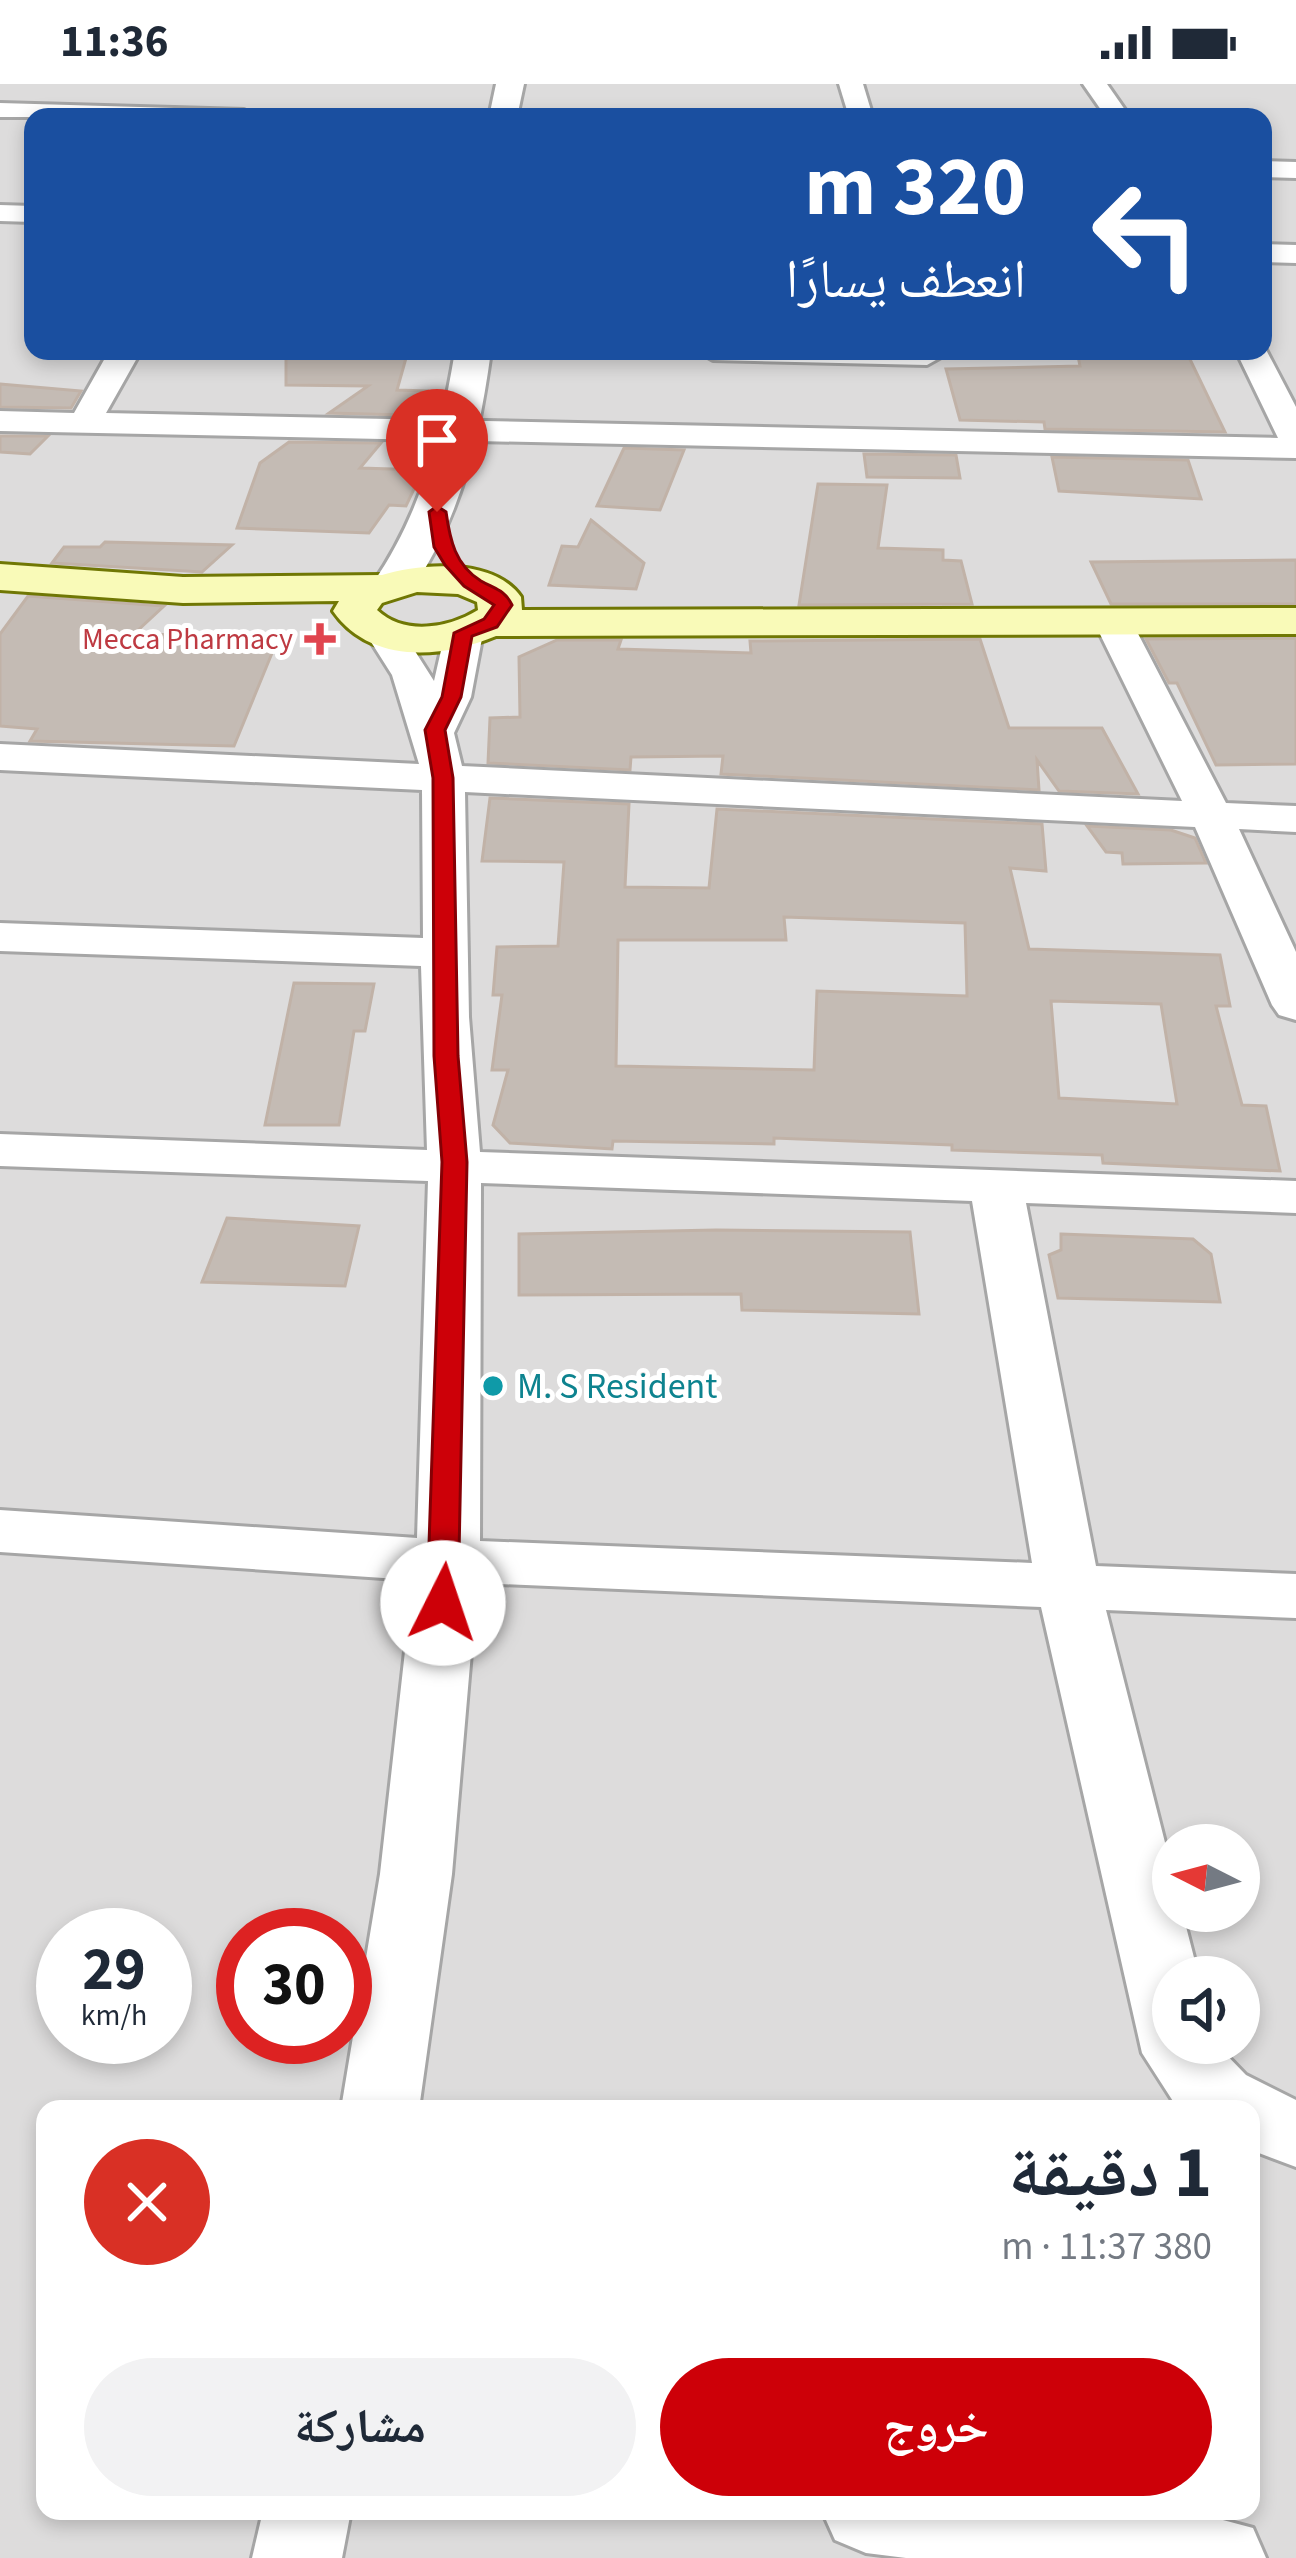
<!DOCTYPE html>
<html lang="ar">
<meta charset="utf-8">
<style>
:root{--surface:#fff;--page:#f2f2f3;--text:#1f2937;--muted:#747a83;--accent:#cd0008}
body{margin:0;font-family:"Source Sans 3","Noto Naskh Arabic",sans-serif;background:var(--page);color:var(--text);direction:rtl;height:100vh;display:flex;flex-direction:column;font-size:45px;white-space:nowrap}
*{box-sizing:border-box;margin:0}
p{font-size:39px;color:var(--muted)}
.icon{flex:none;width:66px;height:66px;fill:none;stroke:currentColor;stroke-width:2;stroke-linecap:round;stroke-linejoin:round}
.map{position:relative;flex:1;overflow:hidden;direction:ltr}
.drawer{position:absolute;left:36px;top:2016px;width:1224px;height:420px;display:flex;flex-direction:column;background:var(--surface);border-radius:24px;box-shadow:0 6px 18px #0003;direction:rtl}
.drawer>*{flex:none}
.hud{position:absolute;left:24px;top:24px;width:1248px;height:252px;border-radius:24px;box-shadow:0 6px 18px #0003;direction:rtl;background:#1a4fa0;color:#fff;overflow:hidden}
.needle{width:78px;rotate:276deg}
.tools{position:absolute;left:1152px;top:1740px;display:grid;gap:24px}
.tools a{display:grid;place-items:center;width:108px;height:108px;border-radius:50%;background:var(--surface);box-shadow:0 6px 18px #0003;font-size:60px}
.speed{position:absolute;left:36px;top:1824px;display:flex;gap:24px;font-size:60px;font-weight:700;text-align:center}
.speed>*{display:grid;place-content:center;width:156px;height:156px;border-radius:50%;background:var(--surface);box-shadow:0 6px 18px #0003;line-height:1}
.speed small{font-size:30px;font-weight:400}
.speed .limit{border:18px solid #d22;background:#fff;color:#111}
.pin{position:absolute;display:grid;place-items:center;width:102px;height:102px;color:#fff;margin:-123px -51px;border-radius:50% 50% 50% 0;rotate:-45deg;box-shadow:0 0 12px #0007}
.pin .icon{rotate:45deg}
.me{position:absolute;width:132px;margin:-66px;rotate:4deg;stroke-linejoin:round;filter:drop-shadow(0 0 9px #0008)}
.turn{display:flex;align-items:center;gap:42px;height:252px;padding:0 48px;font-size:54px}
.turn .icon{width:156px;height:156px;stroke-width:2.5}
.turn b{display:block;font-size:84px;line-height:102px}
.round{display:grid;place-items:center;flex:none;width:126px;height:126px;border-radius:63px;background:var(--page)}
.headline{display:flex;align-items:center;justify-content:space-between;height:204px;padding:0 48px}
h1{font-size:72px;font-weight:700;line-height:90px}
.cta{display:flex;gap:24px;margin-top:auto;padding:24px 48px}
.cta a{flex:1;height:138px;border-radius:72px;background:var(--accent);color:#fff;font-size:48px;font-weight:700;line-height:138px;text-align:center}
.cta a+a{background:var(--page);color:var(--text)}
.status{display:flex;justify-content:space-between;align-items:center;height:84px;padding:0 60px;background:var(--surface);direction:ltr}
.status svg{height:33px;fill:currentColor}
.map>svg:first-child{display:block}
.residential{fill:#dddcdc;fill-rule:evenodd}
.building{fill:#c4bbb4;stroke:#c1b2a7;stroke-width:3;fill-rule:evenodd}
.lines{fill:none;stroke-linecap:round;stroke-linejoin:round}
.minor-casing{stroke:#a6a6a6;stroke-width:6}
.tertiary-casing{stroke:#a6a6a6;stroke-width:6}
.secondary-casing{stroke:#707704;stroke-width:6}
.minor{fill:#fff;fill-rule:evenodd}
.tertiary{fill:#fff;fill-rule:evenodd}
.secondary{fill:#f9fab8;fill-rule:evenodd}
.route{fill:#cd0008;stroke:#850005;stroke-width:3}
.health-dot{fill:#e0444e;stroke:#fff;stroke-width:4.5}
.culture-dot{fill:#0f9aa8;stroke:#fff;stroke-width:4.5}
.labels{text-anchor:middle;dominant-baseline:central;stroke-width:10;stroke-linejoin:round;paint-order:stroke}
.far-health-label{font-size:30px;fill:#be3a42;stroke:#fff;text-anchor:end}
.culture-label{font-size:36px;fill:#0d838f;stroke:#fff;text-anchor:start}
</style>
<div class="status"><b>11:36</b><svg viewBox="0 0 49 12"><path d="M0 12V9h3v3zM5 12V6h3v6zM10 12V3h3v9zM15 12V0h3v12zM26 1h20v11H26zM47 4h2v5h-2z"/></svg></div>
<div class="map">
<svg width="1296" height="2474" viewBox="0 0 1296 2474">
<rect width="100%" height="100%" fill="#f0ece5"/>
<path class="residential" d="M0 0H1296V2474H0ZM33 33H1263V267H33ZM1173 1761H1239V1827H1173ZM63 1851H165V1953H63ZM243 1851H345V1953H243ZM1173 1893H1239V1959H1173ZM45 2025H1251V2427H45Z"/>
<g class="building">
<polygon points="286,267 408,267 397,306 426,307 405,331 329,329 368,302 286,301"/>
<polygon points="1077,267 1186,267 1225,348 1045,345 1044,338 960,336 946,285 1080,282"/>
<polygon points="0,300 81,307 71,324 0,323"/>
<polygon points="0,352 48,352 30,370 0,368"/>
<polygon points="289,358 381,359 360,384 423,386 406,422 389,421 369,449 237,444 260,379"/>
<polygon points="624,364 684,366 660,426 597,422"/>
<polygon points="864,370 956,371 960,394 867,393"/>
<polygon points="1052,373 1188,376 1201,415 1059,407"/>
<polygon points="818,400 887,401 878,464 943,466 943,476 961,477 972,520 799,521"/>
<polygon points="591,436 644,479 636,505 549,501 562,462 578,463"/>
<polygon points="105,458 232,461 202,488 52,479 64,463 100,463"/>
<polygon points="1296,476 1296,520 1111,520 1091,478"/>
<polygon points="28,512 164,522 135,549 277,557 234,662 30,657 37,645 0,642 0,550"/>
<polygon points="1296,554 1296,680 1216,681 1177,599 1169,599 1146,555"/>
<polygon points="980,555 1009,644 1102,644 1138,710 1059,707 1037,676 1039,706 721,690 723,672 631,673 630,686 488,679 490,634 520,633 519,573 557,556 621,556 618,565 751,569 750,557"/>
<path d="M490 714 629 720 625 803 709 804 717 725 1042 740 1046 787 1010 784 1029 865 1220 871 1230 922H1216L1242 1021 1266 1022 1280 1087 1103 1079 1102 1071 952 1066V1061L774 1054V1060L613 1057 612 1065 510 1059 493 1041 508 986H492L502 911H493L497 863 558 862 564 778 482 777ZM784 833 965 839 967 912 817 907 814 986 616 982 618 856H786ZM1051 917 1161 920 1177 1020 1059 1014Z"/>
<polygon points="1087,742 1171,746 1195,754 1206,779 1123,780 1122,769 1106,768"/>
<polygon points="294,899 374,900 365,947 354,947 339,1041 265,1041"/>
<polygon points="227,1134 359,1142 345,1202 202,1198"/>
<polygon points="716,1146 910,1148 919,1230 742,1226 741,1210 519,1211 519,1150"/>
<polygon points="1061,1150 1193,1155 1211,1170 1220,1218 1058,1214 1049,1171 1061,1166"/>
</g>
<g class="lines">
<g class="minor-casing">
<g id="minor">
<polygon points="839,0 863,0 873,33 849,33"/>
<polygon points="1083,0 1107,0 1130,33 1106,33"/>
<polygon points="0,19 244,26 256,33 0,33"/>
<polygon points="1263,77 1296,78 1296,94 1263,93"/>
<polygon points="0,121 33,122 33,138 0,137"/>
<polygon points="1263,160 1296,161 1296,179 1263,178"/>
<polygon points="1263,260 1296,323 1296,374 0,347 0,327 74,329 109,267 141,267 106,329 1278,354 1236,267 1263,267"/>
<polygon points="697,267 939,267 943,272 927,281 713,276"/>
<path d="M1114 528 1133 540 1226 719 1296 722V748L1239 745 1296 868V936L1279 931 1272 921 1195 743 465 708 469 933 480 1068 1296 1097V1129L1026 1119 1096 1482 1296 1490V1534L1106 1526 1173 1790V1827H1182L1199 1893H1173V1959H1215L1246 1991 1296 2016V2083L1251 2066V2025H1178L1142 1969 1041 1523 477 1499 452 1790 419 2025H341L380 1790 413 1496 0 1468V1426L417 1454 428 1097 0 1082V1050L427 1066 421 882 0 867V839L423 854 422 706 0 686V660L419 680 392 591 366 550 371 542H399L434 597 445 549 464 537 483 549 471 613 454 649 462 682 1182 717 1095 540ZM481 1099 972 1117 1032 1479 480 1457Z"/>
<polygon points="263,2427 351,2427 342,2474 252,2474"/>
<polygon points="822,2427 1189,2427 1253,2444 1266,2474 906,2474 866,2469 835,2456"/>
</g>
</g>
<g class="tertiary-casing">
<g id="tertiary">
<polygon points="496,0 524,0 517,33 489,33"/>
<path d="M455 267H491C479 355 461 434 410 508H380L373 499C422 428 441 351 455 267Z"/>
</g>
</g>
<g class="secondary-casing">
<path id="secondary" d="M0 480 183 493 382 491C422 479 494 474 521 513L522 526 1296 524V550L496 552C441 575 370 580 333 527L339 517 183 519 0 506ZM417 508 458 510 477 518 478 526C449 544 404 552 377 526L382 519Z"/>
</g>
<use href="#minor" class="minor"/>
<use href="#tertiary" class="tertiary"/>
<use href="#secondary" class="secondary"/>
</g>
<path class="route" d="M437 422 446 428C450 456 455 481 481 497 495 505 505 506 512 521L497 543 472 552 461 613 445 646 453 694 458 972 467 1078 458 1519 443 1529 427 1519 442 1078 434 972 433 694 425 646 442 613 454 549 484 535 494 521 464 502 445 481 434 463 429 428Z"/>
<path class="health-dot" d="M314 537h12v12h12v12h-12v12h-12v-12h-12v-12h12z"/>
<circle class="culture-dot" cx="493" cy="1302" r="12"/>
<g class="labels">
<g class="far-health-label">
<text x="293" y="555">Mecca Pharmacy</text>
</g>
<g class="culture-label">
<text x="517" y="1302">M. S Resident</text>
</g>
</g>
</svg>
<div class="tools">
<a><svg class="needle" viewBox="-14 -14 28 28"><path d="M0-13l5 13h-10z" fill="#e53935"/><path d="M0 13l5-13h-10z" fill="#747a83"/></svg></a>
<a><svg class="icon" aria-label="sound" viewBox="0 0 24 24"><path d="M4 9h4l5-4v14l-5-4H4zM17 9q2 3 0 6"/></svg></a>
</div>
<div class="speed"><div>29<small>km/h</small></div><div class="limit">30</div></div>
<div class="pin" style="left:437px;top:428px;background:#d93025"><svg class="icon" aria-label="arrive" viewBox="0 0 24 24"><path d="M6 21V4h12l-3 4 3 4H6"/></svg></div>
<svg class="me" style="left:443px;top:1519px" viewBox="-20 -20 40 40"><circle r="19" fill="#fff"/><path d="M0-13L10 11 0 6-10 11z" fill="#cd0008"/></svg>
<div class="hud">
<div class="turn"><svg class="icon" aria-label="left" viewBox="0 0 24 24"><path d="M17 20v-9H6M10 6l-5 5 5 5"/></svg><div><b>320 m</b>انعطف يسارًا</div></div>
</div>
<section class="drawer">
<div class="headline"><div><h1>1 دقيقة</h1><p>380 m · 11:37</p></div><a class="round" style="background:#d93025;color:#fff"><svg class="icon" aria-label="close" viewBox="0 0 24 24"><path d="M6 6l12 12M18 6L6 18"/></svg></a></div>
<div class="cta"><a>خروج</a><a>مشاركة</a></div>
</section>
</div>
